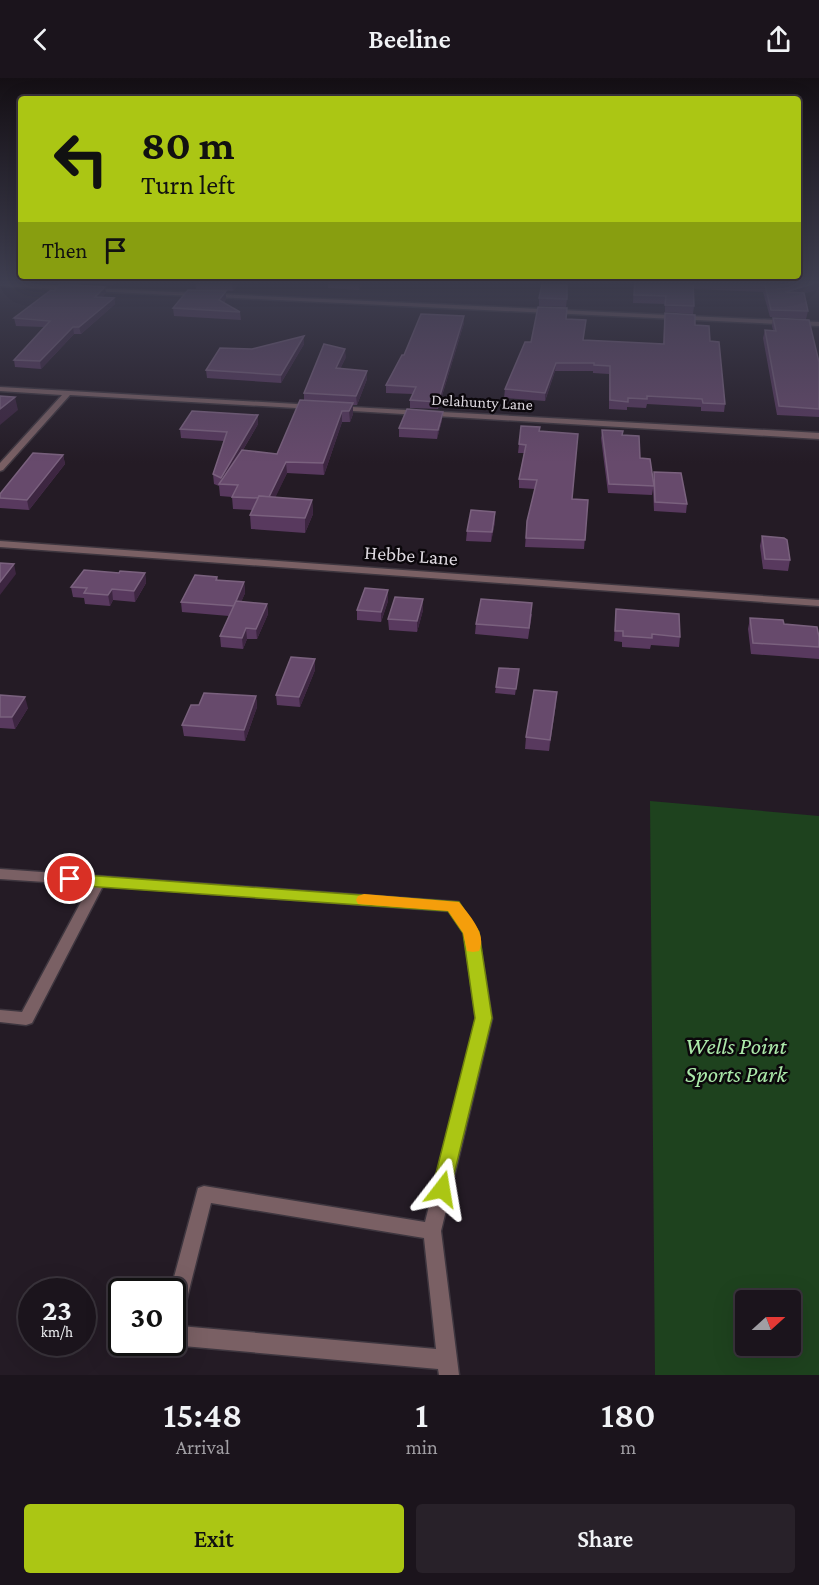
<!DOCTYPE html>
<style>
:root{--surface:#1b141c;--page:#282129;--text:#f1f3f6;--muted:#a09ea3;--line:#39333b;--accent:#abc614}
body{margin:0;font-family:"Crimson Pro",serif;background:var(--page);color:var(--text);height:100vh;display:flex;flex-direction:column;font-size:22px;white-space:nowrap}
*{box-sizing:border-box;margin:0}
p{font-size:20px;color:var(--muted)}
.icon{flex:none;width:33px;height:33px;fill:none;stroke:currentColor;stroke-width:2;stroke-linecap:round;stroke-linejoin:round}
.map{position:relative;height:1297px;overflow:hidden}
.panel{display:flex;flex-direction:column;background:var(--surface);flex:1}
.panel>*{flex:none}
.guide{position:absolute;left:18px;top:18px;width:783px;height:183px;border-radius:6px;box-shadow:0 6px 24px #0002,0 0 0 2px var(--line);background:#abc614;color:#111;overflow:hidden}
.needle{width:39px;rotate:69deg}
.buttons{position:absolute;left:735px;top:1212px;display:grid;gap:12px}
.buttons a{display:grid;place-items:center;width:66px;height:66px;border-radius:6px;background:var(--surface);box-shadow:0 6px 24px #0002,0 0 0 2px var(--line);font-size:30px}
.speed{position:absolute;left:18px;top:1200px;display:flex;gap:12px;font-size:30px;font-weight:700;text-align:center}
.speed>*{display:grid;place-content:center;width:78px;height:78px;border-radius:50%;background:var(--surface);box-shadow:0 6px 24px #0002,0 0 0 2px var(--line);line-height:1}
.speed small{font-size:15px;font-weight:400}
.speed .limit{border:3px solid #111;border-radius:9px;background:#fff;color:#111}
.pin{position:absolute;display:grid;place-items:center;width:51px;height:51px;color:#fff;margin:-26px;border:3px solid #fff;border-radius:50%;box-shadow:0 2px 6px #0007}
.me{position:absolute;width:66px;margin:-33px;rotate:14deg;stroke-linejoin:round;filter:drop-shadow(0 0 4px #0008)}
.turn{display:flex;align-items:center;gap:21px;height:126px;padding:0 24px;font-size:27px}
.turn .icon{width:78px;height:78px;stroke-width:2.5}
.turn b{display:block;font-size:42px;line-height:51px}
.then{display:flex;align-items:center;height:57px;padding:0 24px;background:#0003;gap:12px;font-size:22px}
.eta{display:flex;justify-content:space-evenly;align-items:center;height:102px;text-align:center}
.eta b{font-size:36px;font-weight:600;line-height:42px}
.cta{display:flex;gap:12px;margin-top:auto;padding:12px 24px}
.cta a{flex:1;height:69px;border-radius:6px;background:var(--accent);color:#111;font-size:24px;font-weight:600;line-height:69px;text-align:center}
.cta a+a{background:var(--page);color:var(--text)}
header{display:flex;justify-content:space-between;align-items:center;height:78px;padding:0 24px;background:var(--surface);font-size:27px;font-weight:600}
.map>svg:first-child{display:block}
.green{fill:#1e421e;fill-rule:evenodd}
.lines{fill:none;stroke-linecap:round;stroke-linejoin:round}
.minor-casing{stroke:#3e363f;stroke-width:3}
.minor{fill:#7a6064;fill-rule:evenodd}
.wall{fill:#58395e}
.shaded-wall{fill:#3d2641}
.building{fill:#674a6c;stroke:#7a617e;stroke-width:1.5}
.route{fill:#abc614;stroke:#6f810d;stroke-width:1.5}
.slow{fill:#f59e0b}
.labels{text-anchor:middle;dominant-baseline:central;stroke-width:5;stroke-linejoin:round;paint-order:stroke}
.far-street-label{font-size:16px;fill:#dfdae1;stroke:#0b070b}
.street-label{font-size:20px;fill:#dfdae1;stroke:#0b070b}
.near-park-label{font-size:24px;font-style:italic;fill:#abe9a9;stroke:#0b070b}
</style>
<header><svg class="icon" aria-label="back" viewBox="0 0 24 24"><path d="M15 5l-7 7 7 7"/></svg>Beeline<svg class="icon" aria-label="share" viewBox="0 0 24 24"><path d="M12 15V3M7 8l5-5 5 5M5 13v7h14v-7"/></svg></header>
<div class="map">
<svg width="819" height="1297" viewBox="0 0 819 1297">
<rect width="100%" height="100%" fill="#241b25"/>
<path class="green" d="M650 723 819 738V1297H655ZM746 1222H790V1268H746Z"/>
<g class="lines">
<g class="minor-casing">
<g id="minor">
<polygon points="0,204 74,208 77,210 74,212 0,208"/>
<polygon points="89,210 819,244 819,248 91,213 89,212"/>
<polygon points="0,309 313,327 317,329 313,331 70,317 3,392 0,393 0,385 62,317 0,313"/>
<polygon points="334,328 819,355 819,361 337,332 333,330"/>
<polygon points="0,463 819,522 819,528 0,469"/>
<path d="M0 791 458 824 478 854 492 941 441 1153 459 1297H439L438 1291 172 1267 167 1264H172V1214H170L198 1110 204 1108 425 1144 476 941 464 855 449 833 103 808 32 945 26 947 0 944V932L22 934 90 807 0 801ZM211 1125 424 1160 436 1271 180 1248Z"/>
</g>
</g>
<use href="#minor" class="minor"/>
</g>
<g class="wall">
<polygon points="69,204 117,204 113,207 70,205"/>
<polygon points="195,204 240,204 233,213 196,211"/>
<polygon points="328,204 363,204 359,212 328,210"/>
<polygon points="513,204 533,204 533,205"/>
<polygon points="634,204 819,204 819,211 804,215 808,233 806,241 770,239 763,214 694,211 694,228 693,236 665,234 665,226 633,225"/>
<polygon points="106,215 102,219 114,220 115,226 81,256 74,256 41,291 15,289 14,282 44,249 16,248 14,240"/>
<polygon points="539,220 567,221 566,229 539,228"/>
<polygon points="226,221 224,225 240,234 241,242 174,238 173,230"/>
<polygon points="665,235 695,247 710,263 725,326 724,334 701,333 701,329 647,326 646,330 627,329 627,332 609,331 609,296 593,295 593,293 555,293 545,323 504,320 505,311 531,264 566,241 584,262 663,266"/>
<polygon points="464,238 464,245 438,331 410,330 410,322 413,316 386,315 386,307 404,277"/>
<polygon points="773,240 819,284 819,339 777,337 763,260 765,252 773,252 772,248"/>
<polygon points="304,258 304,266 281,305 207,300 206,292 252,271"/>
<polygon points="346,279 340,291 367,293 367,301 357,327 353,327 353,336 350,344 342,344 324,397 287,395 275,419 312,422 313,436 305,455 251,451 250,437 252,432 233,431 232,419 220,418 219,408 214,406 213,396 224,363 181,360 180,351 258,346 243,372 277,376 304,322 304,315"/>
<polygon points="442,342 437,361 399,359 399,350"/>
<polygon points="602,352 622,357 640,380 653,404 654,394 687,426 686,435 654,433 653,411 652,417 608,415 601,360"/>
<polygon points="540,353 572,421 588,422 584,471 525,469 527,443 535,411 519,410 519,401 524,375 518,375 519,366"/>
<polygon points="63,377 65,386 29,432 0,430 0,416"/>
<polygon points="495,444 491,464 466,463 467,453"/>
<polygon points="762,458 790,482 788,493 763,491 760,468"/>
<polygon points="119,495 145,495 146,505 135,524 113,522 110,528 85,526 84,520 73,519 71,509"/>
<polygon points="217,499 218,502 244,504 245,515 241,524 267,526 268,536 257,561 247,561 243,571 221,569 220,558 229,538 182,534 181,524"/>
<polygon points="388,512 388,523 381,544 357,542 357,532"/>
<polygon points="423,521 423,532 417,554 389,552 388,541"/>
<polygon points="616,531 680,559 679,569 651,567 650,571 622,569 622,564 614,563"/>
<polygon points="532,536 528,561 475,556 476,546"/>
<polygon points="750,540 784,546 819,559 819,581 751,576 748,551"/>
<polygon points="315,581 315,592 300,629 277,627 276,617"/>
<polygon points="519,591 515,617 495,615 496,609"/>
<polygon points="0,617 28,630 15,651 0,650"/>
<polygon points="256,618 257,629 245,663 184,658 182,647 199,627"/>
<polygon points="556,625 549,673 525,671 526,659"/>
</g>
<g class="shaded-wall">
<polygon points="233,204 240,204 233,213 232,205"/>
<polygon points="359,204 363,204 359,212"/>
<polygon points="819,204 819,211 784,222 785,214"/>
<polygon points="105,209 106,215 96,226 95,219"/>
<polygon points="226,213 226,221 220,230 219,222"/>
<polygon points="114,220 115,226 81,256 79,249"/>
<polygon points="464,238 464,245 438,331 438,324"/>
<polygon points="73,249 74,256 41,291 40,283"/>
<polygon points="304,258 304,266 281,305 281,297"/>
<polygon points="345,271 346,279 336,299 336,290"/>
<polygon points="556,285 555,293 545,323 545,315"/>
<polygon points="367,293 367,301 357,327 356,318"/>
<polygon points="15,319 18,332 0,347 0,331"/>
<polygon points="353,325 353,336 350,344 349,333"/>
<polygon points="342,333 342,344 324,397 323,385"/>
<polygon points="443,334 442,342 437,361 438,352"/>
<polygon points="258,337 258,346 223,406 221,406 221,400"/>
<polygon points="63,377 65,386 29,432 27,422"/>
<polygon points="286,384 287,395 269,433 268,421"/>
<polygon points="312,422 313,436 305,455 305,440"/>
<polygon points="495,434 495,444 491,464 492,454"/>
<polygon points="14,486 16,496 0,517 0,504"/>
<polygon points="145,495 146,505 135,524 134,513"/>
<polygon points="244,504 245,515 235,539 234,528"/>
<polygon points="112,511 113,522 110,528 108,517"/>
<polygon points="388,512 388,523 381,544 381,534"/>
<polygon points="423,521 423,532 417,554 417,543"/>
<polygon points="267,526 268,536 257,561 256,551"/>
<polygon points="246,550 247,561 243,571 242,560"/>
<polygon points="315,581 315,592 300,629 299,619"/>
<polygon points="557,614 556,625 549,673 550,662"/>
<polygon points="256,618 257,629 245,663 244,652"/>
<polygon points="25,619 28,630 15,651 12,639"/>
</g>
<g class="building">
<polygon points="197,204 233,204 232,205"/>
<polygon points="635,204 819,204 785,214 804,215 808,233 771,232 765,207 693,204 694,228 665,227 666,218 634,217"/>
<polygon points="60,206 105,209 95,219 114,220 79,249 73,249 40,283 14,282 50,243 14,240 51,212 54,213"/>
<polygon points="542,206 567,207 567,221 539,220"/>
<polygon points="188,212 226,213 219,222 240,234 173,230"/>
<polygon points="538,229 567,230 566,241 586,242 583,262 664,266 665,235 695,237 695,247 709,248 710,263 719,264 725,326 703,325 702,321 647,318 647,321 628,320 628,324 610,322 610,288 594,287 594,285 556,285 545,315 505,311 525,264 531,264"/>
<polygon points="421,236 464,238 438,324 410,322 416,309 386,307 402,277 404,277"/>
<polygon points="773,240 809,242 819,284 819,331 779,328 765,252 776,253"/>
<polygon points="304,258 281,297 206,292 220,270 252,271"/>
<polygon points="324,266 345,271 336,290 367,293 356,318 304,315"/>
<polygon points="0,318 15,319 0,331"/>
<polygon points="300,322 353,325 349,333 342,333 323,385 286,384 269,419 259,418 258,420 232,419 238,407 219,406 242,372 277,376"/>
<polygon points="407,331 443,334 438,352 399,350"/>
<polygon points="192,333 258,337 221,400 213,396 227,354 180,351"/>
<polygon points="521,348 540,349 539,353 578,356 572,421 588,422 585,462 526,460 527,443 537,402 519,401 526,367 519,366"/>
<polygon points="602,352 623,353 622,357 639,358 640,380 650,381 654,408 609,406"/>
<polygon points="33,375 63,377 27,422 0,420 0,416"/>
<polygon points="654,394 681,395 687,426 655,424"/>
<polygon points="259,418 312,422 305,440 250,437"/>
<polygon points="471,432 495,434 492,454 467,453"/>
<polygon points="762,458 784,460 787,462 790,482 765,481"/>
<polygon points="0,485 14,486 0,504"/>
<polygon points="84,492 119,495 120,493 145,495 134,513 112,511 108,517 84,515 87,510 71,509"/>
<polygon points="195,497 217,499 216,502 244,504 234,528 181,524"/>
<polygon points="365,510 388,512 381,534 357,532"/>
<polygon points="395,519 423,521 417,543 388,541"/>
<polygon points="481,521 532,525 529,550 476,546"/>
<polygon points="236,523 267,526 256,551 246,550 242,560 220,558"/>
<polygon points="616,531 679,536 680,559 652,556 652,560 623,558 623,553 615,553"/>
<polygon points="750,540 783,542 784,546 817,549 819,559 819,569 753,565"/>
<polygon points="291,579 315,581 299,619 276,617"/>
<polygon points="499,590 519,591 516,611 496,609"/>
<polygon points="534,612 557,614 550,662 526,659"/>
<polygon points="204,615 256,618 244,652 182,647 191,627 199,627"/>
<polygon points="0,617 25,619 12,639 0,639"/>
</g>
<linearGradient id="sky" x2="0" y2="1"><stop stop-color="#140f14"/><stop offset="0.53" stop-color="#3f3f51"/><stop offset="1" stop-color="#3f3f51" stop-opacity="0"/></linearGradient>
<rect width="819" height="385" fill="url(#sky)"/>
<polygon class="route" points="70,796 459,824 479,854 492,940 449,1117 442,1120 435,1117 432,1111 475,940 463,855 448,833 70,807 64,805 62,801 64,797"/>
<path class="slow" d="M364 816 459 824C468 836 488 856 479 873L473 874 467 873 463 855 448 833 358 826 356 822 358 818Z"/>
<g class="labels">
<g class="far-street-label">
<text transform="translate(482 324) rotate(3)">Delahunty Lane</text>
</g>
<g class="street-label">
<text transform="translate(411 477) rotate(4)">Hebbe Lane</text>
</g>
<g class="near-park-label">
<text x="736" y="967">Wells Point<tspan x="736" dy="28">Sports Park</tspan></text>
</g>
</g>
</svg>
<div class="buttons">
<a><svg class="needle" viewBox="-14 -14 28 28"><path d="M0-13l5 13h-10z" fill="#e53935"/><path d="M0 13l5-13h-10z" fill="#a09ea3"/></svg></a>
</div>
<div class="speed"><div>23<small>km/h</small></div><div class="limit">30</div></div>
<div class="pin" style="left:70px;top:801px;background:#d93025"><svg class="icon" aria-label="arrive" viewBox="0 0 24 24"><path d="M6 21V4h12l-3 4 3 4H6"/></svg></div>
<svg class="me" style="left:442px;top:1111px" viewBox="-20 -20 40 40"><path d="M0-17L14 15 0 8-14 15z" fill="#abc614" stroke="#fff" stroke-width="4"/></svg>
<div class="guide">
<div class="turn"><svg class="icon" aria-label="left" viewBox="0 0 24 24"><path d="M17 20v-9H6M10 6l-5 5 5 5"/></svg><div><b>80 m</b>Turn left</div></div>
<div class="then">Then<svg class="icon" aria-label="arrive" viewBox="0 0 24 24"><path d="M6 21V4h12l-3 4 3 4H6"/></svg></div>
</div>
</div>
<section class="panel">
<div class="eta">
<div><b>15:48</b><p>Arrival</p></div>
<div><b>1</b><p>min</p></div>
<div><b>180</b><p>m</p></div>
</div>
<div class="cta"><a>Exit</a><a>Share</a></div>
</section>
